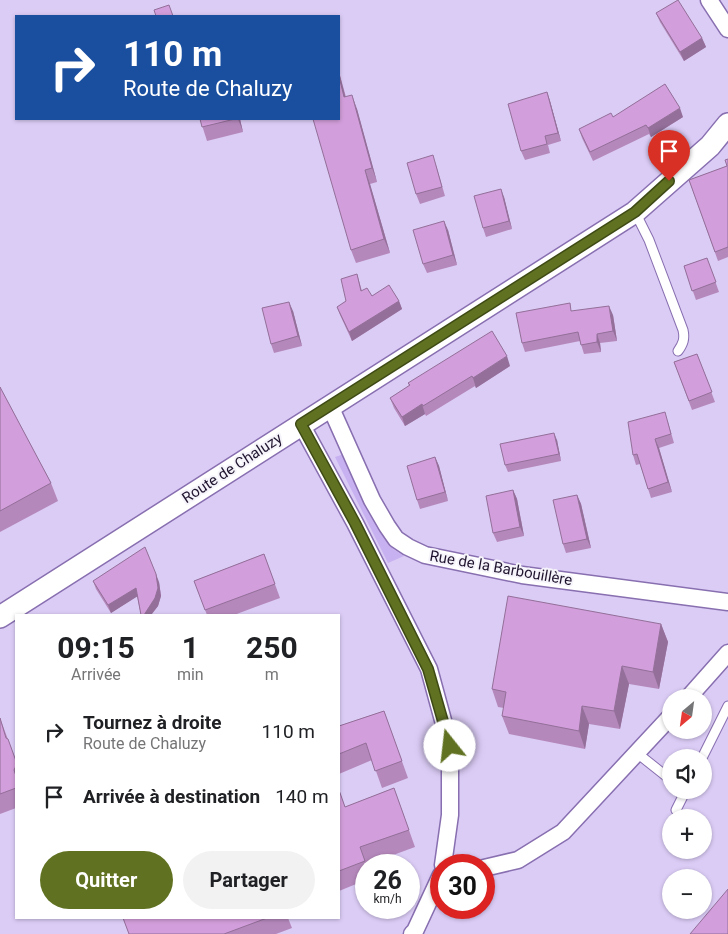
<!DOCTYPE html>
<html lang="fr">
<meta charset="utf-8">
<style>
:root{--surface:#fff;--page:#f2f2f2;--text:#202124;--muted:#757577;--accent:#607221}
body{margin:0;font-family:Roboto,sans-serif;background:var(--page);color:var(--text);height:100vh;display:flex;flex-direction:column;font-size:19px;white-space:nowrap}
*{box-sizing:border-box;margin:0}
p{font-size:16px;color:var(--muted)}
.icon{flex:none;width:28px;height:28px;fill:none;stroke:currentColor;stroke-width:2;stroke-linecap:round;stroke-linejoin:round}
.map{position:relative;flex:1;overflow:hidden}
.drawer{position:absolute;left:15px;top:614px;width:325px;height:305px;display:flex;flex-direction:column;background:var(--surface);border-radius:0px;box-shadow:0 1px 4px #0004}
.drawer>*{flex:none}
.banner{position:absolute;left:15px;top:15px;width:325px;height:105px;border-radius:0px;box-shadow:0 1px 4px #0004;background:#1a4fa0;color:#fff;overflow:hidden}
.needle{width:32px;rotate:209deg}
.tools{position:absolute;left:662px;top:689px;display:grid;gap:10px}
.tools a{display:grid;place-items:center;width:50px;height:50px;border-radius:50%;background:var(--surface);box-shadow:0 1px 4px #0004;font-size:25px}
.speed{position:absolute;left:355px;top:854px;display:flex;gap:10px;font-size:25px;font-weight:700;text-align:center}
.speed>*{display:grid;place-content:center;width:65px;height:65px;border-radius:50%;background:var(--surface);box-shadow:0 1px 4px #0004;line-height:1}
.speed small{font-size:12px;font-weight:400}
.speed .limit{border:8px solid #d22;background:#fff;color:#111}
.pin{position:absolute;display:grid;place-items:center;width:42px;height:42px;color:#fff;margin:-51px -21px;border-radius:50% 50% 50% 0;rotate:-45deg;box-shadow:0 0 5px #0007}
.pin .icon{rotate:45deg}
.me{position:absolute;width:55px;margin:-28px;rotate:344deg;stroke-linejoin:round;filter:drop-shadow(0 0 4px #0008)}
.turn{display:flex;align-items:center;gap:18px;height:105px;padding:0 25px;font-size:22px}
.turn .icon{width:65px;height:65px;stroke-width:2.5}
.turn b{display:block;font-size:35px;line-height:42px}
.eta{display:flex;justify-content:space-evenly;align-items:center;height:85px;text-align:center}
.eta b{font-size:30px;font-weight:700;line-height:35px}
.cta{display:flex;gap:10px;margin-top:auto;padding:10px 25px}
.cta a{flex:1;height:58px;border-radius:30px;background:var(--accent);color:#fff;font-size:20px;font-weight:700;line-height:58px;text-align:center}
.cta a+a{background:var(--page);color:var(--text)}
ul{padding:0;list-style:none}
li{display:flex;align-items:center;gap:15px;height:65px;padding:0 25px}
li div{flex:1}
li b{display:block;font-size:19px}
li em{font-style:normal}
.map>svg:first-child{display:block}
.green{fill:#c8b1f0}
.lines{fill:none;stroke-linecap:round;stroke-linejoin:round}
.service-casing{stroke:#886fb0;stroke-width:11}
.minor-casing{stroke:#886fb0;stroke-width:19}
.tertiary-casing{stroke:#886fb0;stroke-width:24}
.service{stroke:#fff;stroke-width:9}
.minor{stroke:#fff;stroke-width:16}
.tertiary{stroke:#fff;stroke-width:21}
.wall{fill:#b588bc}
.shaded-wall{fill:#936f99}
.building{fill:#d29edb;stroke:#936f99}
.route-casing{stroke:#3e4a15;stroke-width:12}
.route{stroke:#607221;stroke-width:9}
.labels{text-anchor:middle;dominant-baseline:central;stroke-width:4;stroke-linejoin:round;paint-order:stroke}
.street-label{font-size:15px;fill:#20152f;stroke:#f6f4fb}
</style>
<div class="map">
<svg width="728" height="934" viewBox="0 0 728 934">
<rect width="100%" height="100%" fill="#dbccf6"/>
<polygon class="green" points="344,454 393,549 404,556 388,563 335,457"/>
<g class="lines">
<g class="service-casing">
<g id="service">
<path d="M635 212 649 240 683 330C685 339 683 344 678 351"/>
<polyline points="637,753 671,780"/>
<polyline points="702,758 728,706"/>
<polyline points="676,810 686,790"/>
</g>
</g>
<g class="minor-casing">
<g id="minor">
<polyline points="709,0 728,29"/>
<polyline points="330,406 372,500 387,526 396,539 408,547 425,555 522,575 728,602"/>
<polyline points="301,424 355,523 429,669 450,746 450,815 443,865"/>
<polyline points="688,698 728,653"/>
<polyline points="484,868 518,860 563,832 671,716"/>
<polyline points="412,934 415,931 441,875"/>
</g>
</g>
<g class="tertiary-casing">
<polyline id="tertiary" points="0,617 635,212 710,146 728,124"/>
</g>
<use href="#service" class="service"/>
<use href="#minor" class="minor"/>
<use href="#tertiary" class="tertiary"/>
</g>
<g class="wall">
<polygon points="656,13 702,38 706,47 684,61 660,22"/>
<polygon points="339,72 346,97 357,109 377,182 370,184 390,253 356,263 351,250 339,119"/>
<polygon points="547,92 550,101 561,141 548,145 550,153 525,160 521,151"/>
<polygon points="613,117 683,117 651,137 649,134 593,161 582,138 579,129"/>
<polygon points="200,119 240,119 243,132 207,141"/>
<polygon points="728,159 728,257 718,261 689,180 727,166"/>
<polygon points="436,165 445,196 420,204 416,194"/>
<polygon points="504,197 512,229 486,237 483,228"/>
<polygon points="448,230 457,265 427,273 423,264"/>
<polygon points="707,258 719,292 696,300 684,266"/>
<polygon points="357,274 362,291 372,296 399,301 402,309 352,341 340,315 337,307 346,301"/>
<polygon points="293,311 302,346 274,353 271,344"/>
<polygon points="613,315 617,341 600,343 601,352 584,354 580,341 525,352 522,343"/>
<polygon points="697,354 715,402 692,410 674,362"/>
<polygon points="510,366 476,388 475,386 426,416 425,414 405,426 394,408 390,398 409,386 408,383"/>
<polygon points="0,387 51,483 58,501 0,532"/>
<polygon points="668,422 674,443 659,448 672,492 651,498 640,464 636,465 633,455"/>
<polygon points="557,440 561,461 508,472 505,465"/>
<polygon points="435,457 439,466 448,501 420,509 417,500"/>
<polygon points="513,490 517,499 524,536 497,542 493,533"/>
<polygon points="577,495 581,504 591,548 566,553 563,544"/>
<polygon points="264,554 280,598 234,615 207,615 194,581"/>
<polygon points="93,581 159,582 161,596 158,606 151,615 141,615 137,596 111,613 96,589"/>
<polygon points="661,624 668,642 659,689 629,684 620,729 589,724 585,749 509,734 502,716 504,708 498,707 492,689"/>
<polygon points="384,711 408,778 382,788 372,760 339,774 339,726"/>
<polygon points="0,718 16,761 16,808 0,814"/>
<polygon points="394,788 415,847 366,865 366,880 339,891 339,790 345,807"/>
<polygon points="123,918 288,918 292,928 276,934 129,934"/>
</g>
<g class="shaded-wall">
<polygon points="702,38 706,47 684,61 680,52"/>
<polygon points="339,72 349,111 344,97 339,76"/>
<polygon points="547,92 550,101 561,141 558,133"/>
<polygon points="352,95 357,109 377,182 372,168"/>
<polygon points="680,108 683,117 651,137 648,128"/>
<polygon points="238,119 240,119 243,132"/>
<polygon points="365,170 370,184 390,253 384,239"/>
<polygon points="501,189 504,197 512,229 509,221"/>
<polygon points="444,221 448,230 457,265 453,255"/>
<polygon points="399,301 402,309 352,341 349,332"/>
<polygon points="289,302 293,311 302,346 298,336"/>
<polygon points="609,306 613,315 617,341 613,331"/>
<polygon points="597,334 600,343 601,352 597,342"/>
<polygon points="507,356 510,366 476,388 473,378"/>
<polygon points="422,404 425,414 405,426 402,417"/>
<polygon points="554,433 557,440 561,461 559,454"/>
<polygon points="655,439 659,448 672,492 668,482"/>
<polygon points="435,457 439,466 448,501 445,492"/>
<polygon points="513,490 517,499 524,536 520,527"/>
<polygon points="577,495 581,504 591,548 587,539"/>
<polygon points="156,574 159,582 161,596 158,606 151,615 144,615"/>
<polygon points="136,588 138,596 111,613 108,605"/>
<polygon points="661,624 668,642 659,689 653,672"/>
<polygon points="622,666 629,684 620,729 614,711"/>
<polygon points="582,706 589,724 585,749 579,731"/>
</g>
<g class="building">
<polygon points="678,0 702,38 680,52 656,13"/>
<polygon points="169,5 173,16 156,16 154,10"/>
<polygon points="339,76 344,97 352,95 372,168 365,170 384,239 351,250 313,119 339,119"/>
<polygon points="665,84 680,108 648,128 646,125 590,152 579,129 611,113 613,117"/>
<polygon points="547,92 558,133 545,136 547,144 521,151 508,104"/>
<polygon points="200,119 235,119 202,127"/>
<polygon points="433,155 442,187 416,194 407,163"/>
<polygon points="728,159 728,247 715,252 689,180 727,166 725,160"/>
<polygon points="501,189 509,221 483,228 474,196"/>
<polygon points="444,221 453,255 423,264 413,230"/>
<polygon points="707,258 716,282 692,291 684,266"/>
<polygon points="357,274 361,291 367,288 372,296 389,285 399,301 349,332 337,307 346,301 341,279"/>
<polygon points="289,302 298,336 271,344 262,308"/>
<polygon points="570,303 571,311 609,306 613,331 597,334 597,342 581,345 578,332 522,343 516,313"/>
<polygon points="492,331 507,356 473,378 472,376 423,406 422,404 402,417 390,398 410,385 408,383"/>
<polygon points="697,354 712,392 689,401 674,362"/>
<polygon points="0,387 51,483 0,511"/>
<polygon points="665,412 671,434 655,439 668,482 648,489 637,454 633,455 628,422"/>
<polygon points="554,433 559,454 505,465 500,444"/>
<polygon points="435,457 445,492 417,500 407,466"/>
<polygon points="513,490 520,527 493,533 486,496"/>
<polygon points="577,495 587,539 563,544 553,500"/>
<polygon points="145,547 156,574 158,588 155,598 144,615 141,615 136,588 108,605 93,581"/>
<polygon points="264,554 275,584 205,610 194,581"/>
<polygon points="508,596 661,624 653,672 622,666 614,711 582,706 579,731 502,716 506,692 492,689"/>
<polygon points="384,711 402,761 375,771 366,743 339,754 339,726"/>
<polygon points="0,718 6,738 8,739 16,761 16,766 14,770 16,776 16,788 0,794"/>
<polygon points="394,788 409,830 360,847 365,861 339,871 339,790 345,807"/>
<polygon points="728,889 728,934 690,934"/>
<polygon points="123,918 267,918 224,934 129,934"/>
</g>
<g class="lines">
<g class="route-casing">
<polyline id="route" points="450,746 428,669 355,523 301,424 635,212 669,181"/>
</g>
<use href="#route" class="route"/>
</g>
<g class="labels">
<g class="street-label">
<text transform="translate(232 468) rotate(-33)">Route de Chaluzy</text>
<text transform="translate(501 568) rotate(10)">Rue de la Barbouillère</text>
</g>
</g>
</svg>
<div class="tools">
<a><svg class="needle" viewBox="-14 -14 28 28"><path d="M0-13l5 13h-10z" fill="#e53935"/><path d="M0 13l5-13h-10z" fill="#757577"/></svg></a>
<a><svg class="icon" aria-label="sound" viewBox="0 0 24 24"><path d="M4 9h4l5-4v14l-5-4H4zM17 9q2 3 0 6"/></svg></a>
<a>+</a>
<a>−</a>
</div>
<div class="speed"><div>26<small>km/h</small></div><div class="limit">30</div></div>
<div class="pin" style="left:669px;top:181px;background:#d93025"><svg class="icon" aria-label="arrive" viewBox="0 0 24 24"><path d="M6 21V4h12l-3 4 3 4H6"/></svg></div>
<svg class="me" style="left:450px;top:746px" viewBox="-20 -20 40 40"><circle r="19" fill="#fff"/><path d="M0-13L10 11 0 6-10 11z" fill="#607221"/></svg>
<div class="banner">
<div class="turn"><svg class="icon" aria-label="right" viewBox="0 0 24 24"><path d="M7 20v-9h11M14 6l5 5-5 5"/></svg><div><b>110 m</b>Route de Chaluzy</div></div>
</div>
<section class="drawer">
<div class="eta">
<div><b>09:15</b><p>Arrivée</p></div>
<div><b>1</b><p>min</p></div>
<div><b>250</b><p>m</p></div>
</div>
<ul>
<li><svg class="icon" aria-label="right" viewBox="0 0 24 24"><path d="M7 20v-9h11M14 6l5 5-5 5"/></svg><div><b>Tournez à droite</b><p>Route de Chaluzy</p></div><em>110 m</em></li>
<li><svg class="icon" aria-label="arrive" viewBox="0 0 24 24"><path d="M6 21V4h12l-3 4 3 4H6"/></svg><div><b>Arrivée à destination</b></div><em>140 m</em></li>
</ul>
<div class="cta"><a>Quitter</a><a>Partager</a></div>
</section>
</div>
